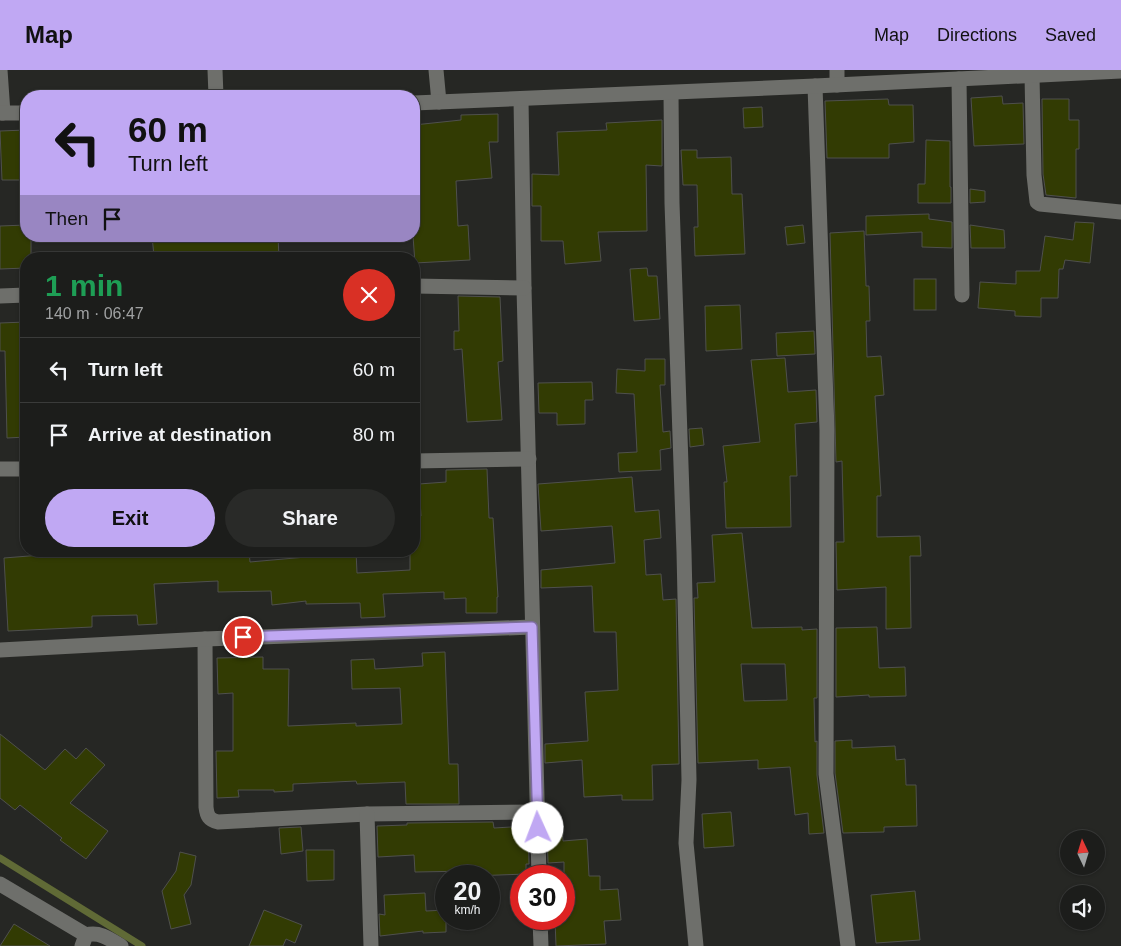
<!DOCTYPE html>
<meta charset="utf-8">
<style>
:root{--surface:#1c1d1b;--page:#292a28;--text:#f1f3f6;--muted:#a0a2a3;--line:#3a3b3a;--accent:#c0a8f3}
body{margin:0;font-family:Arial,sans-serif;background:var(--page);color:var(--text);height:100vh;display:flex;flex-direction:column;font-size:19px;white-space:nowrap}
*{box-sizing:border-box;margin:0}
p{font-size:16px;color:var(--muted)}
.icon{flex:none;width:28px;height:28px;fill:none;stroke:currentColor;stroke-width:2;stroke-linecap:round;stroke-linejoin:round}
.map{position:relative;flex:1;overflow:hidden}
.sheet{position:absolute;left:20px;top:182px;width:400px;height:305px;display:flex;flex-direction:column;background:var(--surface);border-radius:20px;box-shadow:0 1px 4px #0004,0 0 0 1px var(--line)}
.sheet>*{flex:none}
.banner{position:absolute;left:20px;top:20px;width:400px;height:152px;border-radius:20px;box-shadow:0 1px 4px #0004,0 0 0 1px var(--line);background:#c0a8f3;color:#111;overflow:hidden}
.needle{width:32px;rotate:356deg}
.tools{position:absolute;left:1060px;top:760px;display:grid;gap:10px}
.tools a{display:grid;place-items:center;width:45px;height:45px;border-radius:50%;background:var(--surface);box-shadow:0 1px 4px #0004,0 0 0 1px var(--line);font-size:25px}
.speed{position:absolute;left:435px;top:795px;display:flex;gap:10px;font-size:25px;font-weight:700;text-align:center}
.speed>*{display:grid;place-content:center;width:65px;height:65px;border-radius:50%;background:var(--surface);box-shadow:0 1px 4px #0004,0 0 0 1px var(--line);line-height:1}
.speed small{font-size:12px;font-weight:400}
.speed .limit{border:8px solid #d22;background:#fff;color:#111}
.pin{position:absolute;display:grid;place-items:center;width:42px;height:42px;color:#fff;margin:-21px;border:2px solid #fff;border-radius:50%;box-shadow:0 1px 5px #0007}
.me{position:absolute;width:55px;margin:-28px;rotate:358deg;stroke-linejoin:round;filter:drop-shadow(0 0 4px #0008)}
.turn{display:flex;align-items:center;gap:18px;height:105px;padding:0 25px;font-size:22px}
.turn .icon{width:65px;height:65px;stroke-width:2.5}
.turn b{display:block;font-size:35px;line-height:42px}
.then{display:flex;align-items:center;height:48px;padding:0 25px;background:#0003;gap:10px;font-size:19px}
.round{display:grid;place-items:center;flex:none;width:52px;height:52px;border-radius:26px;background:var(--page)}
.overview{display:flex;align-items:center;justify-content:space-between;height:85px;padding:0 25px}
h1{font-size:30px;font-weight:700;line-height:38px;color:#1e9e55}
.cta{display:flex;gap:10px;margin-top:auto;padding:10px 25px}
.cta a{flex:1;height:58px;border-radius:30px;background:var(--accent);color:#111;font-size:20px;font-weight:700;line-height:58px;text-align:center}
.cta a+a{background:var(--page);color:var(--text)}
ul{padding:0;list-style:none}
li{display:flex;align-items:center;gap:15px;height:65px;padding:0 25px;border-top:1px solid var(--line)}
li div{flex:1}
li b{display:block;font-size:19px}
li em{font-style:normal}
header{display:flex;align-items:center;gap:30px;box-sizing:border-box;height:70px;padding:0 25px;background:var(--accent);color:#111}
header strong{font-size:24px}
nav{display:flex;gap:28px;margin-inline-start:auto;font-size:18px}
.map>svg:first-child{display:block}
.lines{fill:none;stroke-linecap:round;stroke-linejoin:round}
.stream{stroke:#606a36;stroke-width:7}
.building{fill:#323b03;stroke:#4f504d;fill-rule:evenodd}
.minor{stroke:#6e6f6b;stroke-width:15}
.route-casing{stroke:#7d6d9e;stroke-width:12}
.route{stroke:#c0a8f3;stroke-width:9}
</style>
<header>
<strong>Map</strong>
<nav><a>Map</a><a>Directions</a><a>Saved</a></nav>
</header>
<div class="map">
<svg width="1121" height="876" viewBox="0 0 1121 876">
<rect width="100%" height="100%" fill="#262724"/>
<g class="lines">
<polyline class="stream" points="0,788 142,876"/>
</g>
<g class="building">
<polygon points="1002,26 1003,34 1023,33 1024,74 974,76 971,28"/>
<polygon points="888,29 889,35 913,35 914,72 889,74 889,88 827,88 825,31"/>
<polygon points="1042,29 1069,29 1069,50 1079,50 1079,79 1076,79 1076,128 1046,125 1043,104"/>
<polygon points="762,37 763,57 744,58 743,38"/>
<polygon points="498,44 498,72 489,72 492,108 456,111 458,156 468,155 470,190 415,193 413,166 414,55 461,50 461,45"/>
<polygon points="662,50 662,96 646,95 647,161 598,162 601,191 565,194 563,171 541,171 541,136 532,136 532,104 559,105 557,62 607,60 606,53"/>
<polygon points="26,60 26,110 2,110 0,61"/>
<polygon points="926,70 950,71 950,117 951,117 951,133 918,133 918,114 925,114"/>
<polygon points="681,80 697,80 697,88 731,87 732,124 742,124 745,184 695,186 694,157 698,157 697,115 683,115"/>
<polygon points="970,119 985,121 985,132 970,133"/>
<polygon points="929,144 929,149 952,152 952,178 922,177 922,162 866,165 866,146"/>
<polygon points="1075,152 1094,153 1090,193 1065,190 1063,199 1059,199 1058,228 1041,228 1041,247 1015,246 1015,241 978,238 980,212 1016,214 1016,201 1040,201 1045,166 1073,170"/>
<polygon points="26,155 26,166 31,166 31,189 26,189 26,198 0,199 0,156"/>
<polygon points="803,155 805,173 787,175 785,157"/>
<polygon points="970,155 1004,160 1005,178 971,178"/>
<polygon points="864,161 866,216 869,216 870,251 866,251 867,287 881,286 884,325 875,326 881,426 877,426 877,467 920,466 921,486 910,486 911,558 886,559 886,517 837,520 836,472 844,472 842,391 836,392 830,163"/>
<polygon points="152,166 278,166 279,189 162,189 162,185 154,186"/>
<polygon points="647,198 648,206 657,206 660,249 634,251 630,199"/>
<rect x="914" y="209" width="22" height="31"/>
<polygon points="458,226 500,227 503,291 498,292 502,350 467,352 462,279 454,280 454,261 459,261"/>
<polygon points="740,235 742,279 706,281 705,236"/>
<polygon points="26,252 26,367 7,368 5,281 0,281 0,253"/>
<polygon points="814,261 815,284 777,286 776,263"/>
<polygon points="785,288 788,322 816,320 817,352 795,354 797,406 790,406 791,457 726,458 724,412 727,412 723,376 760,372 751,290"/>
<polygon points="645,289 665,289 665,315 660,315 663,362 670,361 671,378 660,380 661,400 619,402 618,383 637,382 634,324 616,323 617,299 645,301"/>
<polygon points="592,312 593,330 585,330 585,354 557,355 557,343 539,343 538,313"/>
<polygon points="702,358 704,375 690,377 689,359"/>
<polygon points="487,399 489,448 493,448 498,527 497,527 497,543 466,543 466,528 444,529 444,522 383,524 385,547 361,548 360,533 306,534 306,531 272,535 271,521 218,522 218,511 154,514 157,554 138,555 137,545 92,546 92,557 8,561 4,488 54,484 54,487 111,485 111,487 154,484 154,481 249,482 250,492 329,485 328,481 356,481 357,503 410,500 410,481 414,481 414,446 421,446 419,414 446,412 446,400"/>
<polygon points="632,407 635,442 659,440 661,468 644,470 646,505 661,504 663,530 676,529 679,694 652,695 653,730 622,730 622,725 584,727 582,690 545,693 545,674 588,671 585,622 618,620 616,562 594,562 592,516 541,518 541,500 615,493 612,456 541,461 538,414"/>
<path d="M742 463 752 558 802 557V560L817 559V628H814L815 672 817 671V705L824 763 809 764 808 743 795 745 790 697 758 699V690L698 693 694 528H698L697 513 715 512 712 465ZM741 594H785L787 630 744 631Z"/>
<polygon points="877,557 879,598 905,597 906,626 869,627 869,625 836,627 836,558"/>
<polygon points="445,582 449,694 458,694 459,734 406,734 405,712 357,714 356,711 293,714 293,721 274,722 274,720 238,720 239,727 217,728 216,681 233,681 233,623 218,624 217,588 263,587 263,599 289,599 288,656 356,653 356,656 402,654 400,618 352,619 351,590 374,589 375,599 423,596 422,583"/>
<polygon points="0,664 45,700 65,679 76,689 86,678 105,695 70,733 108,761 86,789 60,770 62,768 20,735 15,740 0,728"/>
<polygon points="852,670 852,678 895,676 896,690 905,689 906,715 916,715 917,756 884,757 884,762 843,763 835,703 835,671"/>
<polygon points="731,742 734,776 704,778 702,744"/>
<polygon points="493,752 494,758 528,756 529,794 526,794 526,804 472,806 471,801 415,802 414,785 378,787 377,756 407,755 407,753"/>
<polygon points="562,755 563,771 587,769 589,806 600,806 600,820 618,819 621,850 604,851 606,874 556,876 555,849 564,849 564,792 548,793 547,756"/>
<polygon points="301,757 303,781 281,784 279,758"/>
<polygon points="306,780 334,780 334,810 307,811"/>
<polygon points="180,782 196,786 191,815 184,825 191,854 171,859 162,821 176,801"/>
<polygon points="915,821 920,870 876,873 871,825"/>
<polygon points="425,823 426,841 446,840 446,862 423,863 423,861 380,866 379,844 385,845 384,825"/>
<polygon points="264,840 302,855 295,873 286,869 283,876 249,876"/>
<polygon points="14,854 50,876 0,876"/>
</g>
<g class="lines">
<g class="minor">
<polyline points="0,0 3,43"/>
<polyline points="215,0 216,26"/>
<polyline points="436,0 439,32"/>
<polyline points="837,0 837,15"/>
<polyline points="1032,5 1034,105 1037,132 1040,134 1121,142"/>
<polyline points="959,9 962,225"/>
<polyline points="815,16 827,360 826,704 848,876"/>
<polyline points="671,23 672,133 684,482 689,710 686,773 696,876"/>
<polyline points="521,29 524,218 539,806"/>
<polyline points="414,33 815,16 1121,1"/>
<polyline points="0,43 26,43"/>
<polyline points="414,216 524,218"/>
<polyline points="0,226 26,225"/>
<polyline points="414,391 529,389"/>
<polyline points="0,399 26,399"/>
<path d="M205 569 206 737C207 746 209 750 218 752L367 744 537 742"/>
<polyline points="0,580 205,569 532,557"/>
<polyline points="367,744 371,876"/>
<polyline points="0,814 86,865"/>
<polyline points="540,849 541,876"/>
<path d="M82 876 86 865C99 861 110 869 121 876"/>
</g>
</g>
<g class="lines">
<g class="route-casing">
<polyline id="route" points="243,567 532,557 538,758"/>
</g>
<use href="#route" class="route"/>
</g>
</svg>
<div class="tools">
<a><svg class="needle" viewBox="-14 -14 28 28"><path d="M0-13l5 13h-10z" fill="#e53935"/><path d="M0 13l5-13h-10z" fill="#a0a2a3"/></svg></a>
<a><svg class="icon" aria-label="sound" viewBox="0 0 24 24"><path d="M4 9h4l5-4v14l-5-4H4zM17 9q2 3 0 6"/></svg></a>
</div>
<div class="speed"><div>20<small>km/h</small></div><div class="limit">30</div></div>
<div class="pin" style="left:243px;top:567px;background:#d93025"><svg class="icon" aria-label="arrive" viewBox="0 0 24 24"><path d="M6 21V4h12l-3 4 3 4H6"/></svg></div>
<svg class="me" style="left:538px;top:758px" viewBox="-20 -20 40 40"><circle r="19" fill="#fff"/><path d="M0-13L10 11 0 6-10 11z" fill="#c0a8f3"/></svg>
<div class="banner">
<div class="turn"><svg class="icon" aria-label="left" viewBox="0 0 24 24"><path d="M17 20v-9H6M10 6l-5 5 5 5"/></svg><div><b>60 m</b>Turn left</div></div>
<div class="then">Then<svg class="icon" aria-label="arrive" viewBox="0 0 24 24"><path d="M6 21V4h12l-3 4 3 4H6"/></svg></div>
</div>
<section class="sheet">
<div class="overview"><div><h1>1 min</h1><p>140 m · 06:47</p></div><a class="round" style="background:#d93025;color:#fff"><svg class="icon" aria-label="close" viewBox="0 0 24 24"><path d="M6 6l12 12M18 6L6 18"/></svg></a></div>
<ul>
<li><svg class="icon" aria-label="left" viewBox="0 0 24 24"><path d="M17 20v-9H6M10 6l-5 5 5 5"/></svg><div><b>Turn left</b></div><em>60 m</em></li>
<li><svg class="icon" aria-label="arrive" viewBox="0 0 24 24"><path d="M6 21V4h12l-3 4 3 4H6"/></svg><div><b>Arrive at destination</b></div><em>80 m</em></li>
</ul>
<div class="cta"><a>Exit</a><a>Share</a></div>
</section>
</div>
